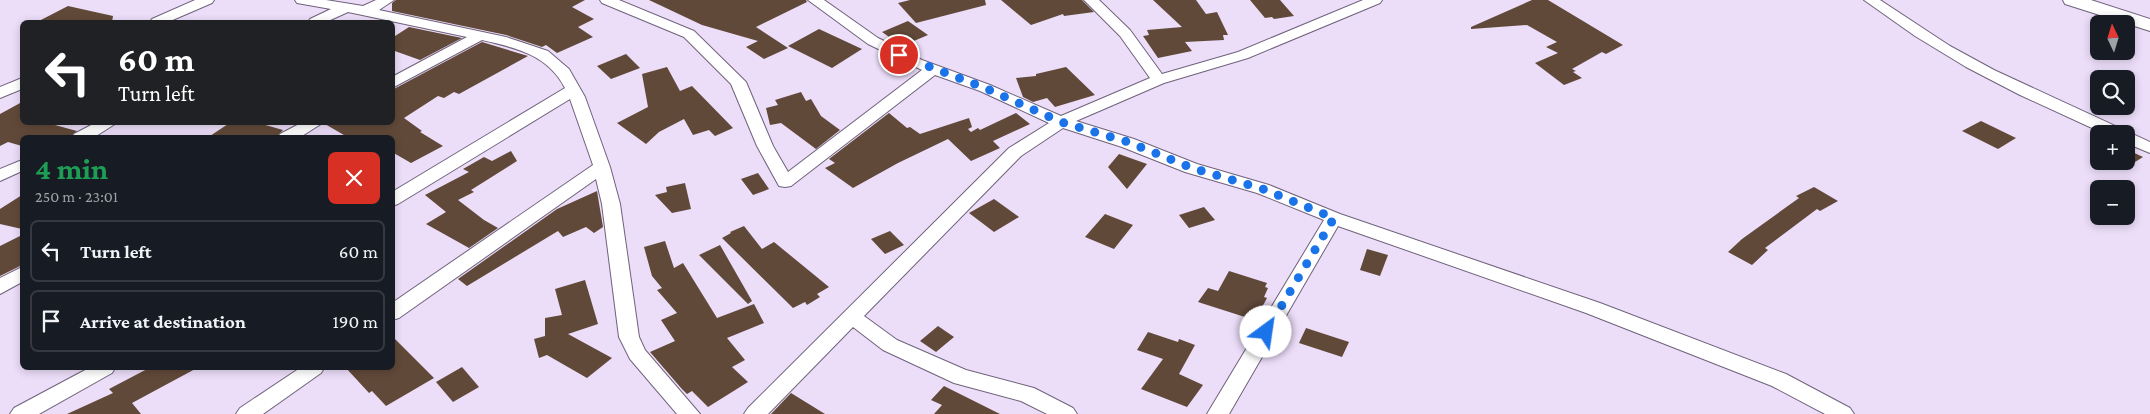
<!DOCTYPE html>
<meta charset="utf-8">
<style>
:root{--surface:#171b24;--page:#20242c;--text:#f1f3f6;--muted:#9ea1a6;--line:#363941}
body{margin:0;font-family:"Crimson Pro",serif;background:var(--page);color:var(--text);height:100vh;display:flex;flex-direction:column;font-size:19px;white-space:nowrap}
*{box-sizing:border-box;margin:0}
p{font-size:16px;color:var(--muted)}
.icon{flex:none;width:28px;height:28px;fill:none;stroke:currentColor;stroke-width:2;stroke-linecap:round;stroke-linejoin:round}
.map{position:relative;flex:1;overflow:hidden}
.panel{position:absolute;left:20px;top:135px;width:375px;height:235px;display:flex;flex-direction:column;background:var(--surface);border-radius:8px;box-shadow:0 2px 8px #0003}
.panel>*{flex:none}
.hud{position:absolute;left:20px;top:20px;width:375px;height:105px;border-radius:8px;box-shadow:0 2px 8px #0003;background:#202124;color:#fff;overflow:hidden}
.needle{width:32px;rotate:356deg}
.fabs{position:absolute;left:2090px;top:15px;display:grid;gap:10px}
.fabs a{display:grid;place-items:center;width:45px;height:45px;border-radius:8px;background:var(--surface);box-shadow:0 2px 8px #0003;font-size:25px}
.pin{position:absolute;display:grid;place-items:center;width:42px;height:42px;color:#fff;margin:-21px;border:2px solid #fff;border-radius:50%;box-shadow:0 1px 5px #0007}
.me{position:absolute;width:55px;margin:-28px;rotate:31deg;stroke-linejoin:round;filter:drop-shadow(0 0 4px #0008)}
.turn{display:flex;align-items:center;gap:18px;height:105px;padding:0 15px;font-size:22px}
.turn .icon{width:65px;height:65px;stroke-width:2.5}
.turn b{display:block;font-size:35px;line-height:42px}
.round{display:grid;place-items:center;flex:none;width:52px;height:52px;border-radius:8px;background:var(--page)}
.headline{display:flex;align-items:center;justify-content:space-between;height:85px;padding:0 15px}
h1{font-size:30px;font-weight:700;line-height:38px;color:#1e9e55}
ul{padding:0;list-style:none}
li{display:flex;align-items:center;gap:15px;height:62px;margin:0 10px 8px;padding:0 5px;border:2px solid var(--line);border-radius:8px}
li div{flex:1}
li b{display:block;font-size:19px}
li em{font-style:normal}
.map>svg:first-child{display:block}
.building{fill:#614939}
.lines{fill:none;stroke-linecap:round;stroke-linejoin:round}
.street-casing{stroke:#6f627b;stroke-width:2}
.secondary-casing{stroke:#6f627b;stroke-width:2}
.street{fill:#fff;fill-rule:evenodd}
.secondary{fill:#fff;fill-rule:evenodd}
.route{stroke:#1a73e8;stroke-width:9;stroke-dasharray:0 16.2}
</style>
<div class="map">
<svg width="2150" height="414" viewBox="0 0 2150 414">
<rect width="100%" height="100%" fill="#ecddf9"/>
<g class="building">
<polygon points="396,0 585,0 572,7 594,19 578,27 593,37 557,53 546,45 542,47 506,35 392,11 392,3"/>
<polygon points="649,0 806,0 807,2 756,27 788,48 764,59 746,47 758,41 702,25"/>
<polygon points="910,0 985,0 986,5 916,23 898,3"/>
<polygon points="1001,0 1082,0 1094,12 1064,16 1063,14 1031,25"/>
<polygon points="1153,0 1196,0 1206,14 1217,12 1228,35 1223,35 1224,40 1185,42 1192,51 1158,58 1143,36 1149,35 1147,30 1182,27"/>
<polygon points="1250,0 1280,0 1294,16 1274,19 1272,17 1265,18"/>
<polygon points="1532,0 1548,0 1623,45 1606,54 1602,52 1572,69 1576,71 1573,72 1582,78 1564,85 1535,63 1558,53 1546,47 1557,42 1527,25 1471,29 1471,27"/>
<polygon points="68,6 113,16 112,22 37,22"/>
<polygon points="908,21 928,35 902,46 882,32"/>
<polygon points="409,27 462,38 420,60 392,50 392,38"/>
<polygon points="819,29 862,49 832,68 788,46"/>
<polygon points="482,42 528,56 459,94 454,92 444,98 438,96 404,118 422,131 420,132 443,146 411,163 392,152 392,138 349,138 325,124 392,122 392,90"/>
<polygon points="626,54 640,68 611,79 597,66"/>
<polygon points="667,67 680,91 692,86 733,128 715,136 709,130 693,135 684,119 659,132 646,144 617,123 648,107 642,74"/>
<polygon points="1066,67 1095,95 1055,107 1047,98 1033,102 1023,97 1016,78 1036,76 1036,74"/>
<polygon points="801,92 806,101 811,99 821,116 840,130 816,149 781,123 770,125 766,108 778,105 775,100"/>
<polygon points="22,102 22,122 44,122 77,131 70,138 22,138 22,146 8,142 0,146 0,114"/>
<polygon points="889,113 907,128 910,127 920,134 969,118 972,127 968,129 971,132 978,128 980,130 1016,113 1030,124 993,141 1000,148 971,161 948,139 898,163 853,188 825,168 835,163 829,159"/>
<polygon points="1981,121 2016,138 1998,149 1962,131"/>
<polygon points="231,122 255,122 283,130 276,138 207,138"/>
<polygon points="2126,149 2143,157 2127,167 2115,161 2126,161"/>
<polygon points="511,151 517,161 471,190 474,192 458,200 484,220 498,228 469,248 426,224 446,212 425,195 469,172 463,169 484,157 492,161"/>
<polygon points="1119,154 1147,164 1127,189 1108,167"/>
<polygon points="758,173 769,189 753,195 741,179"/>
<polygon points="685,183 691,209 672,213 655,195 667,192 666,187"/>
<polygon points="1814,187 1838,201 1820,211 1817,209 1765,248 1768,250 1752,265 1728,252 1742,239 1799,198 1796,196"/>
<polygon points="597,191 603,227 594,233 586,227 563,237 558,231 467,286 458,279 557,209"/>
<polygon points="22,195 22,229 0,224 0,209"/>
<polygon points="994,199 1019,217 994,232 969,213"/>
<polygon points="1204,207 1215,220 1189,228 1179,215"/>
<polygon points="1105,214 1133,225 1114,249 1085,237"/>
<polygon points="744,226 762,249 774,242 829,287 817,294 820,297 807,305 805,302 793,308 722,238 731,233 730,232"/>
<polygon points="890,231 904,245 885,254 871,239"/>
<polygon points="22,235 22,265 0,276 0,246"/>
<polygon points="665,241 674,268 683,263 717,318 754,304 764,323 727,338 745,360 732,367 748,382 708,407 692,391 687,394 681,388 650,352 675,341 661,320 677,313 657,290 662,288 652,276 644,247"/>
<polygon points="720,245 752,301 748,304 699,255"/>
<polygon points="1367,249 1388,255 1380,276 1360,270"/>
<polygon points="1229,271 1267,283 1265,287 1268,288 1264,297 1267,298 1260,311 1253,309 1248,318 1198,302 1208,288 1218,291"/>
<polygon points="585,280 598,324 568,334 612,358 587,378 547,355 539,358 534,339 545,336 545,318 562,315 555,289"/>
<polygon points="938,326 954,337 936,352 920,341"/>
<polygon points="1306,328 1349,342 1342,357 1299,343"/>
<polygon points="1148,332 1178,342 1179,339 1195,345 1179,374 1203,385 1187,407 1141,389 1163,359 1137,350"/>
<polygon points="392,336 434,378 386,406 372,391 369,393 346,368 392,368"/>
<polygon points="462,367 479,387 453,402 436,382"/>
<polygon points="149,368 197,368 132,403 141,414 67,414 113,393 109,389"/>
<polygon points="944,386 1000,414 934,414 942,405 931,400"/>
<polygon points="791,393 825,414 771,414"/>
</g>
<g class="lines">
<g class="street-casing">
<g id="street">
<polygon points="195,0 214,0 212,3 168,22 150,22 152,19"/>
<path d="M295 0H326L363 6 376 0H394L379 10 506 37 548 51 569 69 585 97 610 167 620 204 639 337 645 350 700 414H677L630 359 619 337 602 204 596 179 399 318 392 320V303L593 165 570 99 398 204 392 206V192L565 88C548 55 517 48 482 40L392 88V77L467 37 348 12 326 22H308L310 19 331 9 297 3Z"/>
<polygon points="600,0 619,0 694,31 746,82 773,146 788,172 922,70 868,44 808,0 824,0 878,38 922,60 990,85 1061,116 1150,78 1120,36 1084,0 1099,0 1130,30 1162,74 1238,52 1363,0 1382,0 1380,3 1248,58 1164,83 1076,121 1134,139 1197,164 1269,185 1340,214 1600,303 1786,374 1850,408 1854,414 1825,414 1772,386 1586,313 1338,226 1229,414 1207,414 1324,220 1257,193 1185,172 1122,147 1063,128 1021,156 864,316 897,340 966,370 1034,388 1073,408 1077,414 1047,414 1021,401 954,383 883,350 853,327 768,414 744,414 748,408 1009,148 1049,123 980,91 935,75 791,186 785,187 779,186 757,146 731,84 684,37 602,3"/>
<polygon points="1864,0 1880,0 1950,46 1994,70 2150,142 2150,153 2126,143 2126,134 2105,134 2020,95 1966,67 1915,36"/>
<polygon points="22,78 22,89 0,98 0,87"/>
<polygon points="97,122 118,122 93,138 72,138 74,134"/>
<polygon points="303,122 324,122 299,138 278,138 280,134"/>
<polygon points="22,160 22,171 0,181 0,169"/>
<polygon points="22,267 22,282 0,294 0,278"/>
<polygon points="89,368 115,368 112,373 39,414 10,414 14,408"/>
<polygon points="300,368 324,368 321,373 263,414 236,414 240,408"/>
</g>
</g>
<g class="secondary-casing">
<polygon id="secondary" points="2063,0 2091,0 2150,19 2150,31 2065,4"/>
</g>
<use href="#street" class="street"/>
<use href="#secondary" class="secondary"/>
</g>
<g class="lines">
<polyline class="route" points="899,55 985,88 1061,122 1128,142 1192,168 1263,189 1334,218 1266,332"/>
</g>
</svg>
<div class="fabs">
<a><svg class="needle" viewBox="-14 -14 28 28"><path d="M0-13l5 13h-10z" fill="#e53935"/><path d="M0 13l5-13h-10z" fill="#9ea1a6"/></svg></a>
<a><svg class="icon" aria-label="search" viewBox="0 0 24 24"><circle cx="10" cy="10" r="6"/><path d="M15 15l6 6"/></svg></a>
<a>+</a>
<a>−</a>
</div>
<div class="pin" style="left:899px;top:55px;background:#d93025"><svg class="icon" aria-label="arrive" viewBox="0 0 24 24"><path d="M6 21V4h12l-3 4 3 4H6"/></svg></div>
<svg class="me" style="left:1266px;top:332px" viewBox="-20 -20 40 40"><circle r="19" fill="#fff"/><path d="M0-13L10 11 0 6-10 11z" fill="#1a73e8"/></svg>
<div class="hud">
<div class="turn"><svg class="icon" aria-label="left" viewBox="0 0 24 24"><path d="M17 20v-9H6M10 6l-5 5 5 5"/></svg><div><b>60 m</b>Turn left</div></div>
</div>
<section class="panel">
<div class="headline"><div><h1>4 min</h1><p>250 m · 23:01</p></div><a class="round" style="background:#d93025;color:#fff"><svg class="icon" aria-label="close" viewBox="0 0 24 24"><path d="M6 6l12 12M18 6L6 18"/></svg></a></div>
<ul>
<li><svg class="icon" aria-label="left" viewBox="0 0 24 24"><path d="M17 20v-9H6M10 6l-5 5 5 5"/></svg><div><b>Turn left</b></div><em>60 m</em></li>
<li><svg class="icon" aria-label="arrive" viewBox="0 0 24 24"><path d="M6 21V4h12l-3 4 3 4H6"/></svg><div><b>Arrive at destination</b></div><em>190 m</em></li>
</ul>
</section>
</div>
